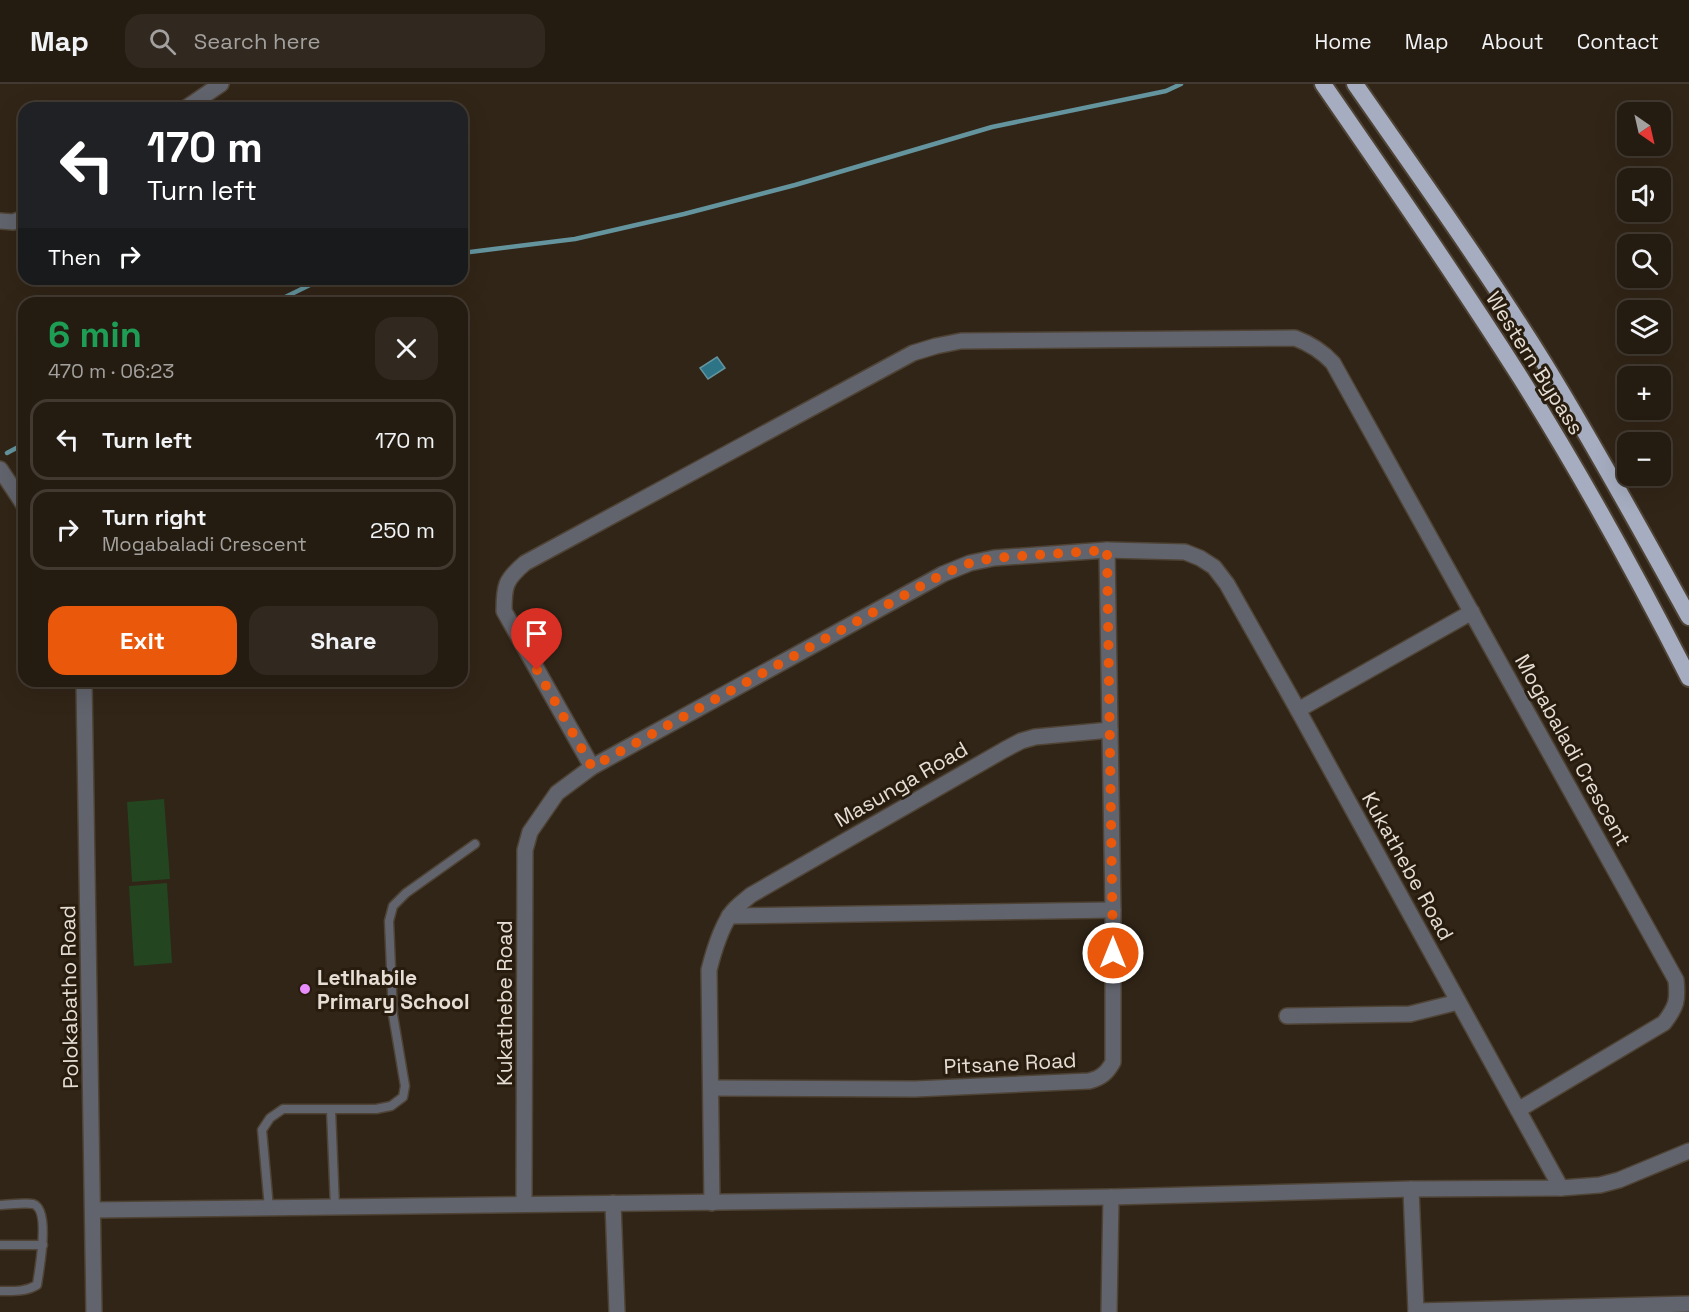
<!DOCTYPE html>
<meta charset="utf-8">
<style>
:root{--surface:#251c11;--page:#31291f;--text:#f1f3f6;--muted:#a3a19f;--line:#423a31;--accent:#ea580c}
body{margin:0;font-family:"Space Grotesk",sans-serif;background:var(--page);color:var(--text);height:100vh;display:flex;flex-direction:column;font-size:22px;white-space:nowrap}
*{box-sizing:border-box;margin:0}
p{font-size:20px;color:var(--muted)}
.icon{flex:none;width:33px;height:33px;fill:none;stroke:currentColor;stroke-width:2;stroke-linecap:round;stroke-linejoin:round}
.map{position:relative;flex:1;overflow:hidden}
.drawer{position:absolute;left:18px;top:213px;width:450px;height:390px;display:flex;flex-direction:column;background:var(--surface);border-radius:18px;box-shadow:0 6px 24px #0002,0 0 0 2px var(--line)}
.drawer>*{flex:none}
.guide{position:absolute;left:18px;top:18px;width:450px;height:183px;border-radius:18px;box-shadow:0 6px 24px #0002,0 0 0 2px var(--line);background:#202124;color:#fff;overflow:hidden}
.needle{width:39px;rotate:146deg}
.buttons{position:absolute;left:1617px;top:18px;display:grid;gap:12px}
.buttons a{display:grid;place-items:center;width:54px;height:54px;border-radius:12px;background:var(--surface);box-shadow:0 6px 24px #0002,0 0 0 2px var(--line);font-size:30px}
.pin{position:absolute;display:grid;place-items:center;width:51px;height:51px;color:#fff;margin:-62px -26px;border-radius:50% 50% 50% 0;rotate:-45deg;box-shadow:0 0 6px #0007}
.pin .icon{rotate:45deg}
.me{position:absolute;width:66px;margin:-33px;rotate:0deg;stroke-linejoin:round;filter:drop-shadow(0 0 4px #0008)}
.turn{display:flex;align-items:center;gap:21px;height:126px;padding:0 30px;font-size:27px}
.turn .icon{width:78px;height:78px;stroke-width:2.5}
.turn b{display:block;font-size:42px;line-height:51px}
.then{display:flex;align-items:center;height:57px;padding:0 30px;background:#0003;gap:12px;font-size:22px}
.round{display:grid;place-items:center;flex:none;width:63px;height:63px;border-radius:18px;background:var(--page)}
.headline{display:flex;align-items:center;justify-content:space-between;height:102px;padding:0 30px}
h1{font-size:36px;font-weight:600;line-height:45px;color:#1e9e55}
.action{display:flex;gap:12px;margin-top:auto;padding:12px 30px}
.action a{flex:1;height:69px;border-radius:18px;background:var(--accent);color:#fff;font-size:24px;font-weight:600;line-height:69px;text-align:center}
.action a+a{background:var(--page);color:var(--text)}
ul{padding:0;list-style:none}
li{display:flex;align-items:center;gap:18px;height:81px;margin:0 12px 9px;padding:0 18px;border:3px solid var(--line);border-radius:18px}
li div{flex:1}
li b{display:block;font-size:22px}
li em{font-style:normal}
header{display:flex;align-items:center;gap:36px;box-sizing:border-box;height:84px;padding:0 30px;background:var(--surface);border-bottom:2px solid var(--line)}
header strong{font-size:28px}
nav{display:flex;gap:33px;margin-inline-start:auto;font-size:21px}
.search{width:420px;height:54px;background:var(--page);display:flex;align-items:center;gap:15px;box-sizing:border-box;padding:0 21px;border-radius:18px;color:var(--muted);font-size:22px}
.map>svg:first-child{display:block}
.green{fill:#23451f}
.water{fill:#2d7486;stroke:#64949e;stroke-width:1.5}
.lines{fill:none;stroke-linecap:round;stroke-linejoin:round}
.stream{stroke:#64949e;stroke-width:4.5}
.service-casing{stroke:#4e4335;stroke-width:11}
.minor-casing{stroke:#4e4335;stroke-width:18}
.tertiary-casing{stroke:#4e4335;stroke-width:18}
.trunk-casing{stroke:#4e4335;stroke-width:20}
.service{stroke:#62646d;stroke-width:8}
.minor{stroke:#62646d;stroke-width:15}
.tertiary{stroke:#62646d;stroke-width:15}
.trunk{stroke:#a6adc0;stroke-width:16}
.route{stroke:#ea580c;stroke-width:10;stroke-dasharray:0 18}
.poi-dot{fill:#ea8dfc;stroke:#271c0d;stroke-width:2}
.labels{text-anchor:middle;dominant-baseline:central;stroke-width:6;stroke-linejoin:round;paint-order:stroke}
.street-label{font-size:21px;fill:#e6ded5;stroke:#271c0d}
.poi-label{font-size:21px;font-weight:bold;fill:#e6ded5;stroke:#271c0d;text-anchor:start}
</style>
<header>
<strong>Map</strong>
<div class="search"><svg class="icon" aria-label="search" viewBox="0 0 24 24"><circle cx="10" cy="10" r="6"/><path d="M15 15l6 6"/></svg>Search here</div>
<nav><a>Home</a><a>Map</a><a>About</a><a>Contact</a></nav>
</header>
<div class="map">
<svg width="1689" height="1228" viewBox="0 0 1689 1228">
<rect width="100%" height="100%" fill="#312517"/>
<g class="green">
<polygon points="164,715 170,795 132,798 127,718"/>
<polygon points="167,799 172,879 134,882 129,802"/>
</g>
<polygon class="water" points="717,273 725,284 708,295 700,284"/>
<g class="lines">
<g class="stream">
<polyline points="462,169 575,155 684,130 795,101 992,43 1166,7 1181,0"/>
<polyline points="273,219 316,198 328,195"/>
<polyline points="7,369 24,360"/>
</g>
<g class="service-casing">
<g id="service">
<polyline points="331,1026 335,1123"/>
<path d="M0 1121C8 1121 25 1118 33 1120 51 1125 39 1187 37 1201 25 1208 14 1207 0 1207"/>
<polyline points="269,1124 262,1046 270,1034 283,1025 376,1025 391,1022 403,1013 405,1002 393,931 389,837 393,822 406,809 475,760"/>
<polyline points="0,1161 43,1161"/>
</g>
</g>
<g class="minor-casing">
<g id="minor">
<polyline points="186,24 221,0"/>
<polyline points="0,137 13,138 24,134"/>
<polyline points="1298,626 1472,528"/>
<path d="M592 683 504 527C504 502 505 496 525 479L913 269 936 262 961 257 1295 254C1311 260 1322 267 1333 279L1676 896C1678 916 1677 922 1664 939L1518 1026"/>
<polyline points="729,832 1113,826"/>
<polyline points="1287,932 1410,930 1458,918"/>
<path d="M712 1004 915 1005 1089 997C1101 994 1107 989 1113 978V826L1107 466"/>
<polyline points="1411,1105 1416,1228"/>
<polyline points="613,1119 617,1228"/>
<path d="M712 1119 709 886C713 870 721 845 730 831 735 823 744 817 751 811L1004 666 1021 657 1035 653 1110 646"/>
<polyline points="524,1120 525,766 530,748 557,709 592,683 943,490 970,479 994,474 1107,466 1185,468 1200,474 1214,483 1227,500 1298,626 1561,1104"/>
<polyline points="93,1126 1111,1113 1411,1105 1561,1104 1600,1101 1619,1096 1689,1067"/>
<polyline points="1416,1227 1689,1220"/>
<polyline points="1109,1228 1111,1113"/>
</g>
</g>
<g class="tertiary-casing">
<g id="tertiary">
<polyline points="0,385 24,421"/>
<polyline points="84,597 94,1228"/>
</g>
</g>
<g class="trunk-casing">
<g id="trunk">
<path d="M1323 0C1390 97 1457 194 1520 293 1581 390 1637 492 1689 594"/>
<path d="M1355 0C1419 92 1485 184 1544 279 1595 362 1642 448 1689 533"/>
</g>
</g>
<use href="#service" class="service"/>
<use href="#minor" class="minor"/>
<use href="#tertiary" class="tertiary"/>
<use href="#trunk" class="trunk"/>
</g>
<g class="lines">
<polyline class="route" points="537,586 592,683 943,490 970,479 994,474 1107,466 1113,869"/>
</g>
<circle class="poi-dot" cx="305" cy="905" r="6"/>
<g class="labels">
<g class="street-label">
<text transform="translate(1535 279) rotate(58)">Western Bypass</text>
<text transform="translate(1573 666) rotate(61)">Mogabaladi Crescent</text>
<text transform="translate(901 700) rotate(-30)">Masunga Road</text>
<text transform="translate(1408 782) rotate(61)">Kukathebe Road</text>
<text transform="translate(69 913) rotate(-91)">Polokabatho Road</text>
<text transform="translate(504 919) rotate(-90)">Kukathebe Road</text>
<text transform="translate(1010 979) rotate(-3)">Pitsane Road</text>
</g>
<g class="poi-label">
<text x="317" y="893">Letlhabile<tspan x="317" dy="24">Primary School</tspan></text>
</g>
</g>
</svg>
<div class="buttons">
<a><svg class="needle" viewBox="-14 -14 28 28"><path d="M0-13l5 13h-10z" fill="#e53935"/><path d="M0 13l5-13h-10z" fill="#a3a19f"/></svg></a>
<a><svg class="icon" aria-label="sound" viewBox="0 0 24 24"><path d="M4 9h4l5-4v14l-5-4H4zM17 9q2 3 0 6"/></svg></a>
<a><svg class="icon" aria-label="search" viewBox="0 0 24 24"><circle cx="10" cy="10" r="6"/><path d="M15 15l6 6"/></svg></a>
<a><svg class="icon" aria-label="layers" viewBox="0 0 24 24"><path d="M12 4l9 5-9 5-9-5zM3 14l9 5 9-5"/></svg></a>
<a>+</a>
<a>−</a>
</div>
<div class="pin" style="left:537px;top:586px;background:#d93025"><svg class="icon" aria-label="arrive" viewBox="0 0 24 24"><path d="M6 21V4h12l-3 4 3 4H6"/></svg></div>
<svg class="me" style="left:1113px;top:869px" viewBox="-20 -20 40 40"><circle r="17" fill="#ea580c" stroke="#fff" stroke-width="3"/><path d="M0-11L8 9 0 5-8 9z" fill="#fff"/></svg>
<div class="guide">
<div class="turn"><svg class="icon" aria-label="left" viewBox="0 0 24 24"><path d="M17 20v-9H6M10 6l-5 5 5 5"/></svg><div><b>170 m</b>Turn left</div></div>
<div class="then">Then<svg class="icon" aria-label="right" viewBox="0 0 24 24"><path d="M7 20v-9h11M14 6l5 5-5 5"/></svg></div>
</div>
<section class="drawer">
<div class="headline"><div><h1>6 min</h1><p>470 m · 06:23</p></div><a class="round"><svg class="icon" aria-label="close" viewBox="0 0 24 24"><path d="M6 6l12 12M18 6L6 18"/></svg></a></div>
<ul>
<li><svg class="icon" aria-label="left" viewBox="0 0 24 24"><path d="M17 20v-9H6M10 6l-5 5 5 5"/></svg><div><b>Turn left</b></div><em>170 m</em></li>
<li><svg class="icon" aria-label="right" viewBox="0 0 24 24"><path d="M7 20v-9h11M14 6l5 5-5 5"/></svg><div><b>Turn right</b><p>Mogabaladi Crescent</p></div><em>250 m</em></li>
</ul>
<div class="action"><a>Exit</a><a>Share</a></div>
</section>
</div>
